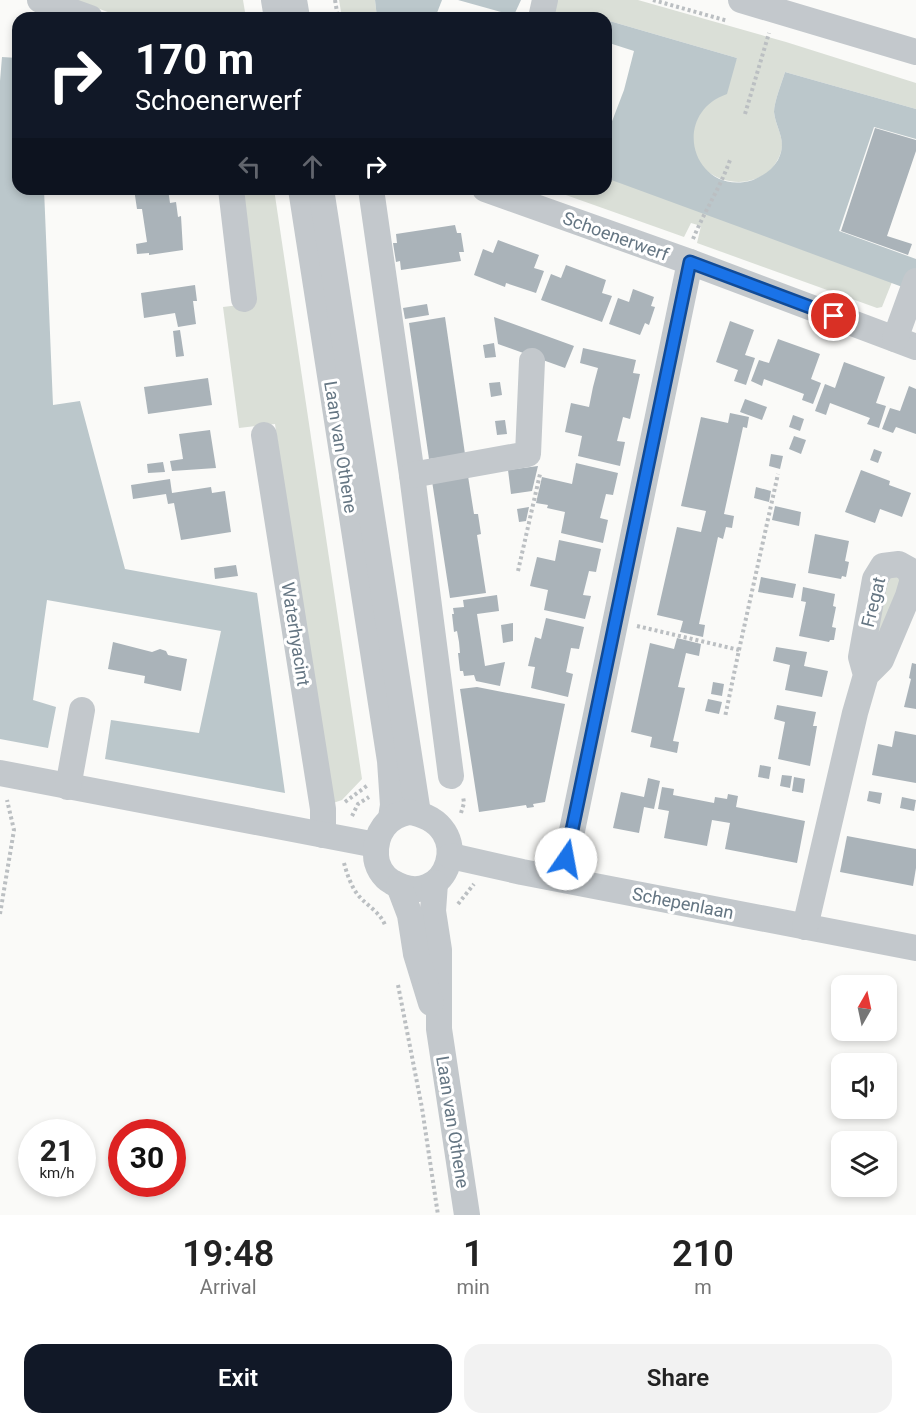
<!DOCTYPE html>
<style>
:root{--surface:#fff;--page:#f2f2f2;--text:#222;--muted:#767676;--accent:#111827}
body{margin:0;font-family:Roboto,sans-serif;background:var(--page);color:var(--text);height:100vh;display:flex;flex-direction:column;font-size:22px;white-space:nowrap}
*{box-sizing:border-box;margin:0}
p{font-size:20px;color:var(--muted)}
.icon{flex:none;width:33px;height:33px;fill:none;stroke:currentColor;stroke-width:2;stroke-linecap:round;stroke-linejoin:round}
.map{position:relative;height:1215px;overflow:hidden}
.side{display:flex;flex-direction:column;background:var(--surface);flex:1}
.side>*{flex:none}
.guide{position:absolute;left:12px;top:12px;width:600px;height:183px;border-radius:18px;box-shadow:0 3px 9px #0003;background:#111827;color:#fff;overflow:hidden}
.needle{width:39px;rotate:9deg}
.controls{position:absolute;left:831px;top:975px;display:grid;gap:12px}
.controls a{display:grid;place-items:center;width:66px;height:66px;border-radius:12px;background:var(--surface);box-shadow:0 3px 9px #0003;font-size:30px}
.speed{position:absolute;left:18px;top:1119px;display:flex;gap:12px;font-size:30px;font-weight:700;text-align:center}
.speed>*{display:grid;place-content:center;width:78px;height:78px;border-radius:50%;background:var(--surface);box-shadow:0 3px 9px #0003;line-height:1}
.speed small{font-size:15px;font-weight:400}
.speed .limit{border:9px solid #d22;background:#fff;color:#111}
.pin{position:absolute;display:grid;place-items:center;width:51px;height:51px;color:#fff;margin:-26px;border:3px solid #fff;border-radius:50%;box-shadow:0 2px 6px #0007}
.me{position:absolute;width:66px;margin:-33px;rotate:12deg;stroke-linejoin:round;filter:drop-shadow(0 0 4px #0008)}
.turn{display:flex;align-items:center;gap:21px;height:126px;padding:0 24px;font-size:27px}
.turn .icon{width:78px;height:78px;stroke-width:2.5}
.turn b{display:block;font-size:42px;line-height:51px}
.lanes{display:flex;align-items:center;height:57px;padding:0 24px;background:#0003;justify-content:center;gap:30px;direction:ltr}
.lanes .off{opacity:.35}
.eta{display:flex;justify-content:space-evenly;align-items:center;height:102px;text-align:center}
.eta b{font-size:36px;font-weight:600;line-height:42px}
.action{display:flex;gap:12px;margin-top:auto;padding:12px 24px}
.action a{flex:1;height:69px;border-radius:18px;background:var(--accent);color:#fff;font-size:24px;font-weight:600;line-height:69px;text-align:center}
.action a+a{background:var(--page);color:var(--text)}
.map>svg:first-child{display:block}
.green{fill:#dadfd7}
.water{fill:#bbc7cb}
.building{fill:#aab3b9}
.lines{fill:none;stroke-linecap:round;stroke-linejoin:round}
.path{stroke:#bbbfc2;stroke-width:4;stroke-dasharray:3 3;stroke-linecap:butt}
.minor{stroke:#c3c8cc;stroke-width:26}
.route-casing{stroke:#114b97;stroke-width:15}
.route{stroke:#1a73e8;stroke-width:10}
.labels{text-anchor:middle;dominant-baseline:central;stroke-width:6;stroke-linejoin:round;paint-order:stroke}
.street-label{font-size:18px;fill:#657683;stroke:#fff}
</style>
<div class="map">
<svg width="916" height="1215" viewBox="0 0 916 1215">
<rect width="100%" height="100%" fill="#fafaf8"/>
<g class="green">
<polygon points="75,0 243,0 246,18 124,18"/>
<polygon points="339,0 375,0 377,18 342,18"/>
<path d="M556 0H638L786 42 916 83V109L785 72C782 82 774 102 774 112 776 131 789 141 777 161 758 195 698 186 693 145 691 131 697 112 708 103 711 101 717 99 719 96 726 88 732 68 737 58L606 20V18H597L579 13 577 18H552Z"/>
<polygon points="606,177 892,282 882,307 877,308 697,243 701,226 691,223 684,237 549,189 606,189"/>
<polygon points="238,189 274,189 362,779 342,800 330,804 275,424 239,428 223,307 255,303"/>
<polygon points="903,576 874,655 885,578"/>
</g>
<g class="water">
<polygon points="375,0 442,0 435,18 377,18"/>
<polygon points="458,0 521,0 515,13 501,12"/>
<path d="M606 20 737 58 727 94C668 115 694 198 753 180 763 176 772 170 778 160 788 140 776 130 774 112 774 102 782 82 785 72L916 109V139L874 127 839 231 916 259V292L606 178V137L624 90 634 51 606 42Z"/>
<polygon points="2,57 18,58 18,189 44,189 53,405 80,401 125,569 257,593 285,793 105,759 111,720 199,733 221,631 47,600 33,700 56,707 48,748 0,739 0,81"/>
</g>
<g class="building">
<polygon points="875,128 916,140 916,151 887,236 912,244 908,255 841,231"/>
<polygon points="134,189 168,189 170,203 176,202 178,217 181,216 183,250 149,255 149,253 137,254 136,244 147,242 142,209 137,209"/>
<polygon points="455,225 457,233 461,233 464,252 459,252 461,261 401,270 400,261 396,262 393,243 397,243 396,234"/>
<polygon points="498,240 539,255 534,268 544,271 536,293 506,283 505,287 474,275 483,249 493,253"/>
<polygon points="566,265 606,280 602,293 612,296 602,322 541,300 551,274 561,278"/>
<polygon points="195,285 197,301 193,301 196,324 178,327 175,313 144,318 141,293"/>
<polygon points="633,289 654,297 651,306 655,307 649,325 645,323 640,335 609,324 618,298 629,302"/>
<polygon points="427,304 429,315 405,319 403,308"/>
<polygon points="445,317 465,454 429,459 409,323"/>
<polygon points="494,317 574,346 565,368 498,344"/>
<polygon points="730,321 754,330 745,355 755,358 746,385 734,381 738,370 716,362"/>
<polygon points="180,330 184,356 176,357 173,331"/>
<polygon points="778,339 820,354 811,379 821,383 813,404 802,400 804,394 764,379 762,386 751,381 759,360 769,363"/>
<polygon points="494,343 496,357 485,358 483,345"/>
<polygon points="583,348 636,360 633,373 640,374 630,419 623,417 617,441 625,442 620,466 578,456 582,436 565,432 571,403 589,407 593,387 598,368 580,363"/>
<polygon points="844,362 885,377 876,403 886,406 879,428 867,424 870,418 830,403 826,415 815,411 825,384 835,388"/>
<polygon points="208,378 212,405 148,414 144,387"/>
<polygon points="500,382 502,395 491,397 489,383"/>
<polygon points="909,386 916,389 916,434 896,427 893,433 882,429 890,408 900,411"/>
<polygon points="745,399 767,407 762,420 740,412"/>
<polygon points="730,413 749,417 747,428 743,427 724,514 734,516 732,528 726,527 723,539 718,537 699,624 705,625 703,637 680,632 683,621 657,615 677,527 701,532 706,511 681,506 701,417 728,423"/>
<polygon points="793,415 804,419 800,431 789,427"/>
<polygon points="505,420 507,434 497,435 495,421"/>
<polygon points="210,430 216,468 172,471 170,461 183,459 179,434"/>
<polygon points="794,436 806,440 801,454 789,449"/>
<polygon points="874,449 882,452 878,463 870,460"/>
<polygon points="771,454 783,456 780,469 769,466"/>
<polygon points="163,462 165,472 148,473 147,464"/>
<polygon points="576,463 618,473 613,495 606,494 600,518 608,520 603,543 561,533 565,512 547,508 548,505 536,503 542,477 572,484"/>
<polygon points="538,466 532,491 511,494 508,470"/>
<polygon points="861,470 890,481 889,485 911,493 902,517 880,509 875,523 845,512"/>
<polygon points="468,476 474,514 478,514 481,534 477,535 486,593 450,598 432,481"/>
<polygon points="170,479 172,493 211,487 212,493 225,491 231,532 181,540 174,503 168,504 166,494 133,499 131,485"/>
<polygon points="756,487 771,491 769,502 754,498"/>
<polygon points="775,506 801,512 799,526 772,520"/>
<polygon points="529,507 526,521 519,522 517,509"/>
<polygon points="815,534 849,541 845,561 849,562 846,577 842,576 841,579 808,573"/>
<polygon points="559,540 601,549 596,572 589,571 583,595 591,596 585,619 544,610 548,590 530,586 537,557 555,561"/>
<polygon points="236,565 238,576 215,579 214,568"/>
<polygon points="761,577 796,584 793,598 758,592"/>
<polygon points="803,587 835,594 833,606 836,607 832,627 836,628 834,640 830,640 829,642 799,636 806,602 801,601"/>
<polygon points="497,595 499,611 477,614 485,666 505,662 500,686 476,681 474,675 464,676 463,671 460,671 458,653 460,653 459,642 457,631 454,632 452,614 454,614 453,608 464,607 463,600"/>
<polygon points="546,618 584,627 579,649 571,648 566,672 573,674 568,697 531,688 535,667 528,666 535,637 541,639"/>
<polygon points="513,623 513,641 503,643 501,625"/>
<polygon points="677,638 701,644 699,656 686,653 678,687 685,688 673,741 679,742 677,753 650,747 652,737 631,732 650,643 674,649"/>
<polygon points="113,642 152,652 160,649 166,651 168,655 187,659 181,691 144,683 145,676 108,669"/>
<polygon points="776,647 807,652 804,666 828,671 822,697 785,690 790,665 773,661"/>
<polygon points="912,663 916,664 916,709 904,707 911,679 909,678"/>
<polygon points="713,682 724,684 722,696 711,694"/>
<polygon points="477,687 565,704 545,802 533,804 534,807 527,808 526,805 479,812 460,689"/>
<polygon points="708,699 722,702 719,714 705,711"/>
<polygon points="777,705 816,712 813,726 817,726 810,766 778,759 785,722 774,719"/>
<polygon points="895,731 916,735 916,783 872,775 878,744 892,747"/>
<polygon points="760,765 771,767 769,779 758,777"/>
<polygon points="782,775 792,776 790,788 780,786"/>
<polygon points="794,777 805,779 803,793 792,791"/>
<polygon points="648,778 660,781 654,809 644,807 639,833 613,828 621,792 644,797"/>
<polygon points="662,787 674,789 673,795 714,803 715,797 727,799 728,794 738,796 736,807 805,821 797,863 725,849 730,823 712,820 707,846 664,838 669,811 658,809"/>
<polygon points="869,791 882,793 880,804 867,801"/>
<polygon points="902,797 916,800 914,811 900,808"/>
<polygon points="847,836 916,849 916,868 913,886 840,872"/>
</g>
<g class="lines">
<g class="path">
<polyline points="335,0 338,18"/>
<polyline points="653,0 728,21"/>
<polyline points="745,114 769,33"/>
<path d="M693 239C704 212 720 188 730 160"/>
<polyline points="518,571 540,474"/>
<polyline points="637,626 739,650 725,717"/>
<polyline points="739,650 778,474"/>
<polyline points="345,802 368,785"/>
<polyline points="461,813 464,803 463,796"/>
<polyline points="352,816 358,804 369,797"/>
<path d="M344 863C347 874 351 886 358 895 367 906 380 912 385 925"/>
<polyline points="458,904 474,884"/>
<polyline points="0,914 14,830 7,800"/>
<polyline points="398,985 422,1108 438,1215"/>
</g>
<g class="minor">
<polyline points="40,0 90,18"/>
<polyline points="274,0 277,18"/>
<polyline points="294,0 297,18"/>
<polyline points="741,0 916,52"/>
<polyline points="541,18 545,0"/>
<polyline points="231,189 244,299"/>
<polyline points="301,189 390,761 393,805 391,818"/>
<polyline points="321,189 418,813"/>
<polyline points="371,189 412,475 451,776"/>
<polyline points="485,189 690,262 916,347"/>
<polyline points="895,339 916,281"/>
<polyline points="264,435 323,809 323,835"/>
<polyline points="412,475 528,454 532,361"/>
<polyline points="0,773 376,845"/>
<polyline points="68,787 82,710"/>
<path d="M409 812C480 823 447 915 392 882 383 877 376 866 376 855 375 833 387 816 409 812Z"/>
<polyline points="451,856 522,872 916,948"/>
<polyline points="562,879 690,262"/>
<polyline points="435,883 433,911 439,950 439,1029 467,1215"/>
<polyline points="399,886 410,915 416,954 431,1003"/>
<polyline points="805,927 855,713 866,675 861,657 875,579 883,566 899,564 908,569 913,579 908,596 881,660 866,675"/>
</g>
</g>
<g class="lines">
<g class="route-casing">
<polyline id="route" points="566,859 690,262 834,316"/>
</g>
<use href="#route" class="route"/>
</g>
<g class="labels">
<g class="street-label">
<text transform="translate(616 236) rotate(20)">Schoenerwerf</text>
<text transform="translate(341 447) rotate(81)">Laan van Othene</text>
<text transform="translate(873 602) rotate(-76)">Fregat</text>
<text transform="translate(296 634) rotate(81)">Waterhyacint</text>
<text transform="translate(683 903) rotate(11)">Schepenlaan</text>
<text transform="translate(453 1122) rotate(81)">Laan van Othene</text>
</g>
</g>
</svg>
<div class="controls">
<a><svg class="needle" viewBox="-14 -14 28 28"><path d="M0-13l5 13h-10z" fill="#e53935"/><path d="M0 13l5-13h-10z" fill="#767676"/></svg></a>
<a><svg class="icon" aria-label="sound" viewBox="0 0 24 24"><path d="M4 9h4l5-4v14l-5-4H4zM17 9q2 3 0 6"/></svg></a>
<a><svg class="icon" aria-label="layers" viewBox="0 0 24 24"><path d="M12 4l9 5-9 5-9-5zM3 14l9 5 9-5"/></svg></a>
</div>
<div class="speed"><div>21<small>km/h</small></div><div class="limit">30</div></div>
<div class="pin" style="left:834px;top:316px;background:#d93025"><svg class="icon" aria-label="arrive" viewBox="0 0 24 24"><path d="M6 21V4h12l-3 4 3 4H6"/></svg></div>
<svg class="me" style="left:566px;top:859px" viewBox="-20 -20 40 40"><circle r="19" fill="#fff"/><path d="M0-13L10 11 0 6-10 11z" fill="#1a73e8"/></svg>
<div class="guide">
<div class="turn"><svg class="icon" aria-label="right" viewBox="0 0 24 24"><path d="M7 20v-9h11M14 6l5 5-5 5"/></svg><div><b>170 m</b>Schoenerwerf</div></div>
<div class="lanes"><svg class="icon off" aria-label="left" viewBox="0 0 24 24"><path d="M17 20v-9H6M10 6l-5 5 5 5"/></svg><svg class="icon off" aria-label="ahead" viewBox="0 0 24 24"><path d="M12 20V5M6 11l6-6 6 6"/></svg><svg class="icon" aria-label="right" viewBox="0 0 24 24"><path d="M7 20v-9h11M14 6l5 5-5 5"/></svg></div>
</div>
</div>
<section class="side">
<div class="eta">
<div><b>19:48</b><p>Arrival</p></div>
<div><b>1</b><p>min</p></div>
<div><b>210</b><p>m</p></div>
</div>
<div class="action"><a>Exit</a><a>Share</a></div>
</section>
